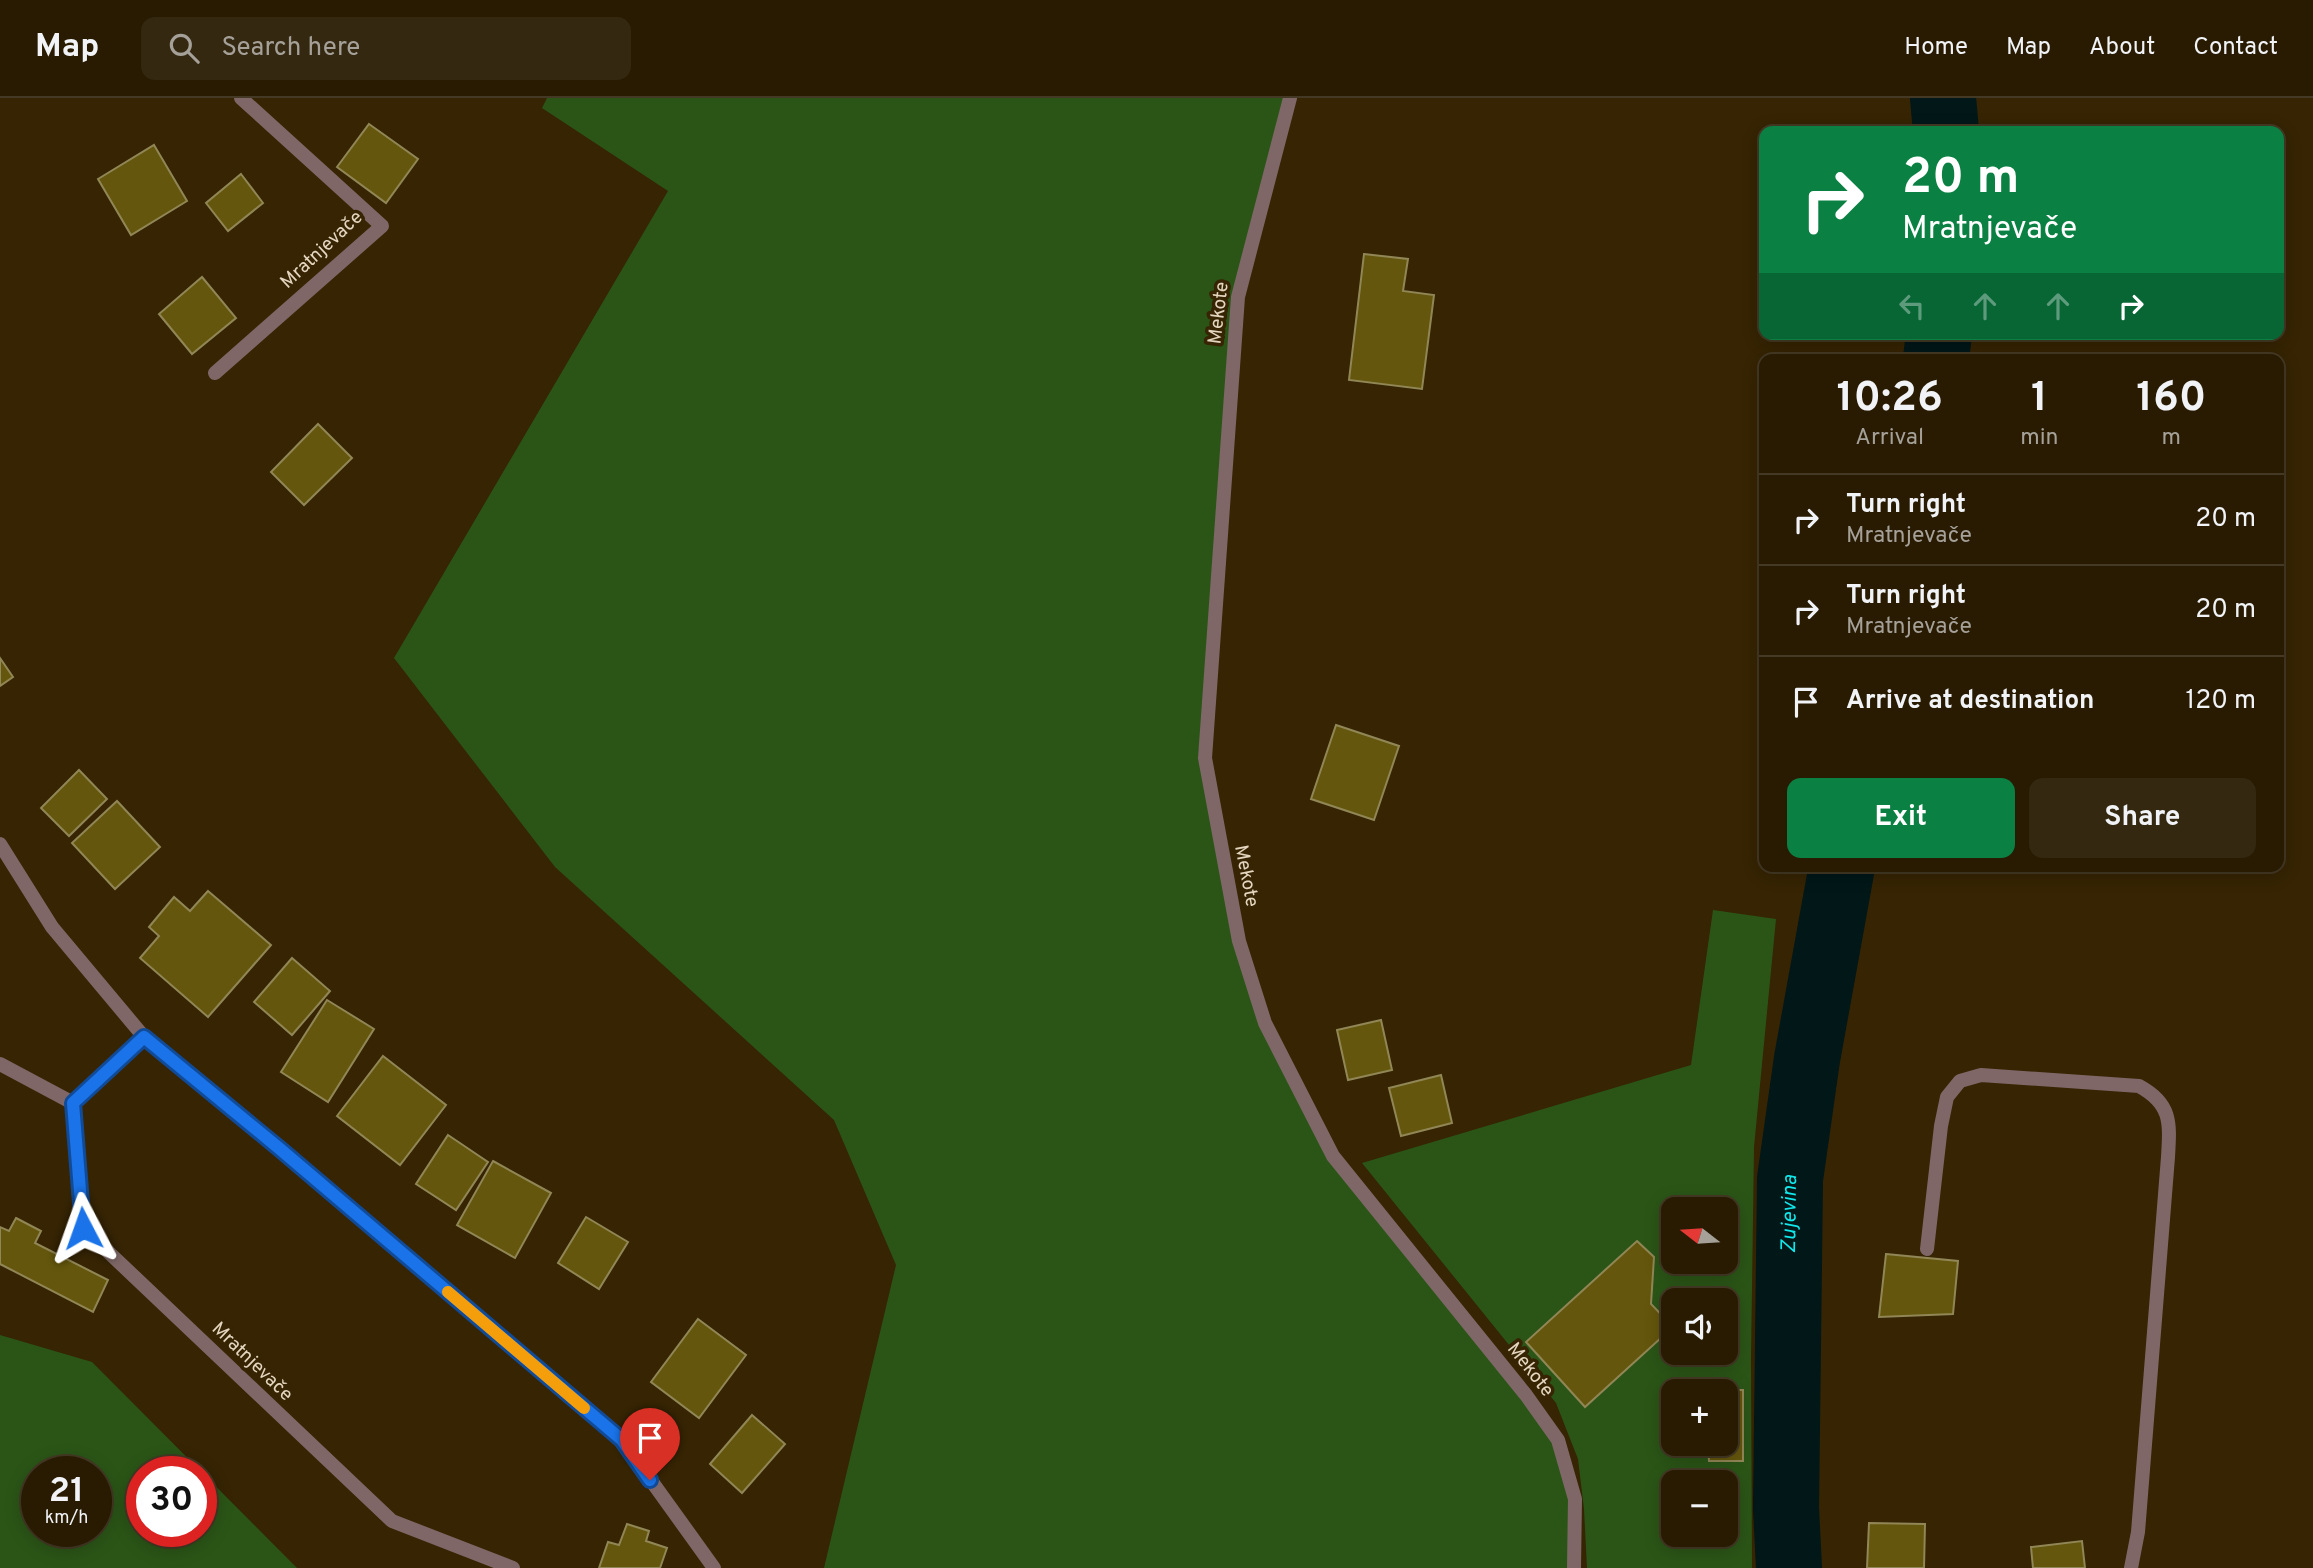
<!DOCTYPE html>
<meta charset="utf-8">
<style>
:root{--surface:#281b02;--page:#342811;--text:#f1f3f6;--muted:#a5a199;--line:#443924;--accent:#0b8043}
body{margin:0;font-family:Overpass,sans-serif;background:var(--page);color:var(--text);height:100vh;display:flex;flex-direction:column;font-size:26px;white-space:nowrap}
*{box-sizing:border-box;margin:0}
p{font-size:23px;color:var(--muted)}
.icon{flex:none;width:38px;height:38px;fill:none;stroke:currentColor;stroke-width:2;stroke-linecap:round;stroke-linejoin:round}
.map{position:relative;flex:1;overflow:hidden}
.side{position:absolute;left:1759px;top:256px;width:525px;height:518px;display:flex;flex-direction:column;background:var(--surface);border-radius:14px;box-shadow:0 4px 18px #0003,0 0 0 2px var(--line)}
.side>*{flex:none}
.guide{position:absolute;left:1759px;top:28px;width:525px;height:214px;border-radius:14px;box-shadow:0 4px 18px #0003,0 0 0 2px var(--line);background:#0b8043;color:#fff;overflow:hidden}
.needle{width:46px;rotate:287deg}
.buttons{position:absolute;left:1661px;top:1099px;display:grid;gap:14px}
.buttons a{display:grid;place-items:center;width:77px;height:77px;border-radius:14px;background:var(--surface);box-shadow:0 4px 18px #0003,0 0 0 2px var(--line);font-size:35px}
.speed{position:absolute;left:21px;top:1358px;display:flex;gap:14px;font-size:35px;font-weight:700;text-align:center}
.speed>*{display:grid;place-content:center;width:91px;height:91px;border-radius:50%;background:var(--surface);box-shadow:0 4px 18px #0003,0 0 0 2px var(--line);line-height:1}
.speed small{font-size:18px;font-weight:400}
.speed .limit{border:10px solid #d22;background:#fff;color:#111}
.pin{position:absolute;display:grid;place-items:center;width:60px;height:60px;color:#fff;margin:-72px -30px;border-radius:50% 50% 50% 0;rotate:-45deg;box-shadow:0 0 7px #0007}
.pin .icon{rotate:45deg}
.me{position:absolute;width:77px;margin:-38px;rotate:356deg;stroke-linejoin:round;filter:drop-shadow(0 0 5px #0008)}
.turn{display:flex;align-items:center;gap:24px;height:147px;padding:0 28px;font-size:32px}
.turn .icon{width:91px;height:91px;stroke-width:2.5}
.turn b{display:block;font-size:49px;line-height:60px}
.lanes{display:flex;align-items:center;height:66px;padding:0 28px;background:#0003;justify-content:center;gap:35px;direction:ltr}
.lanes .off{opacity:.35}
.eta{display:flex;justify-content:space-evenly;align-items:center;height:119px;text-align:center}
.eta b{font-size:42px;font-weight:700;line-height:49px}
.primary-button{display:flex;gap:14px;margin-top:auto;padding:14px 28px}
.primary-button a{flex:1;height:80px;border-radius:14px;background:var(--accent);color:#fff;font-size:28px;font-weight:700;line-height:80px;text-align:center}
.primary-button a+a{background:var(--page);color:var(--text)}
ul{padding:0;list-style:none}
li{display:flex;align-items:center;gap:21px;height:91px;padding:0 28px;border-top:2px solid var(--line)}
li div{flex:1}
li b{display:block;font-size:26px}
li em{font-style:normal}
header{display:flex;align-items:center;gap:42px;box-sizing:border-box;height:98px;padding:0 35px;background:var(--surface);border-bottom:2px solid var(--line)}
header strong{font-size:33px}
nav{display:flex;gap:38px;margin-inline-start:auto;font-size:24px}
.search{width:490px;height:63px;background:var(--page);display:flex;align-items:center;gap:18px;box-sizing:border-box;padding:0 24px;border-radius:14px;color:var(--muted);font-size:26px}
.map>svg:first-child{display:block}
.green{fill:#2b5517;fill-rule:evenodd}
.lines{fill:none;stroke-linecap:round;stroke-linejoin:round}
.river{stroke:#011718;stroke-width:66}
.building{fill:#64560c;stroke:#918656;stroke-width:2}
.lane{stroke:#7f6767;stroke-width:14}
.street{stroke:#7f6767;stroke-width:14}
.route-casing{stroke:#114b97;stroke-width:18}
.route{stroke:#1a73e8;stroke-width:12}
.slow{stroke:#f59e0b;stroke-width:12}
.labels{text-anchor:middle;dominant-baseline:central;stroke-width:7;stroke-linejoin:round;paint-order:stroke}
.street-label{font-size:19px;fill:#e5d6c0;stroke:#362403}
.water-label{font-size:21px;font-style:italic;fill:#10e8ec;stroke:#362403}
</style>
<header>
<strong>Map</strong>
<div class="search"><svg class="icon" aria-label="search" viewBox="0 0 24 24"><circle cx="10" cy="10" r="6"/><path d="M15 15l6 6"/></svg>Search here</div>
<nav><a>Home</a><a>Map</a><a>About</a><a>Contact</a></nav>
</header>
<div class="map">
<svg width="2313" height="1470" viewBox="0 0 2313 1470">
<rect width="100%" height="100%" fill="#362403"/>
<g class="green">
<polygon points="547,0 1290,0 1238,199 1205,660 1239,842 1265,925 1333,1058 1558,1342 1575,1401 1574,1470 824,1470 896,1167 834,1022 555,769 394,560 668,93 542,10"/>
<path d="M1713 812 1776 821 1754 1049 1751 1260 1752 1470H1587L1584 1411 1578 1361 1556 1305 1362 1065 1691 967ZM1673 1111H1726V1164H1673ZM1673 1202H1726V1255H1673ZM1673 1293H1726V1346H1673ZM1673 1384H1726V1437H1673Z"/>
<path d="M0 1237 92 1264 297 1470H0ZM37 1374H96V1433H37ZM142 1374H201V1433H142Z"/>
</g>
<g class="lines">
<g class="river">
<polyline points="1943,0 1946,33"/>
<polyline points="1936,261 1939,236"/>
<path id="s1" d="M1789 1470 1786 1410 1790 1081 1807 961 1842 768"/>
</g>
</g>
<g class="building">
<polygon points="369,26 418,61 386,105 337,69"/>
<polygon points="154,47 187,103 131,137 98,81"/>
<polygon points="241,76 263,105 228,133 206,105"/>
<polygon points="1364,156 1408,161 1403,193 1434,197 1422,291 1349,282"/>
<polygon points="202,179 236,220 192,256 159,216"/>
<polygon points="318,326 352,360 304,407 271,374"/>
<polygon points="0,560 13,579 0,588"/>
<polygon points="1336,627 1399,648 1374,722 1311,701"/>
<polygon points="79,672 107,701 69,738 41,710"/>
<polygon points="117,703 160,749 115,791 72,745"/>
<polygon points="208,793 271,847 208,919 140,860 159,838 149,829 174,799 190,813"/>
<polygon points="292,860 330,893 292,937 254,904"/>
<polygon points="327,902 374,931 328,1004 281,974"/>
<polygon points="1381,922 1392,972 1348,982 1337,932"/>
<polygon points="383,958 446,1007 400,1067 337,1018"/>
<polygon points="1441,977 1452,1025 1401,1038 1389,990"/>
<polygon points="448,1037 488,1064 456,1112 416,1086"/>
<polygon points="493,1063 551,1095 515,1160 457,1127"/>
<polygon points="586,1119 628,1144 599,1191 558,1165"/>
<polygon points="16,1120 41,1133 35,1145 108,1182 93,1214 0,1166 0,1129 9,1133"/>
<polygon points="1637,1143 1654,1159 1651,1206 1673,1229 1585,1309 1526,1244"/>
<polygon points="1886,1156 1958,1163 1953,1216 1879,1219"/>
<polygon points="698,1221 746,1257 699,1320 651,1284"/>
<polygon points="1708,1292 1743,1292 1743,1363 1709,1363 1708,1346 1726,1346 1726,1293"/>
<polygon points="752,1317 785,1346 742,1395 710,1366"/>
<polygon points="1869,1425 1925,1426 1924,1470 1867,1470"/>
<polygon points="627,1426 649,1433 646,1443 667,1450 660,1470 599,1470 608,1444 619,1447"/>
<polygon points="2082,1443 2085,1470 2033,1470 2031,1449"/>
</g>
<g class="lines">
<path class="lane" d="M1927 1151 1941 1028 1947 999 1960 983 1981 977 2139 988C2172 1006 2170 1025 2168 1059L2138 1434 2131 1470"/>
<g class="street">
<polyline points="1290,0 1238,199 1205,660 1239,843 1265,925 1333,1058 1526,1297 1558,1342 1575,1401 1574,1470"/>
<polyline points="215,275 382,128 241,0"/>
<polyline points="0,746 52,829 144,939 280,1051 622,1342 714,1470"/>
<polyline points="0,966 73,1005"/>
<polyline points="73,1005 83,1130 392,1423 513,1470"/>
<polyline points="73,1005 144,939"/>
</g>
</g>
<g class="lines">
<g class="route-casing">
<polyline id="route" points="83,1130 73,1005 144,939 280,1051 622,1342 650,1382"/>
</g>
<use href="#route" class="route"/>
<polyline class="slow" points="448,1194 584,1310"/>
</g>
<g class="labels">
<g class="street-label">
<text transform="translate(322 152) rotate(-43)">Mratnjevače</text>
<text transform="translate(1219 215) rotate(-83)">Mekote</text>
<text transform="translate(1246 778) rotate(79)">Mekote</text>
<text transform="translate(252 1264) rotate(44)">Mratnjevače</text>
<text transform="translate(1530 1272) rotate(52)">Mekote</text>
</g>
<g class="water-label">
<text stroke="none"><textPath href="#s1" startOffset="354">Zujevina</textPath></text>
</g>
</g>
</svg>
<div class="buttons">
<a><svg class="needle" viewBox="-14 -14 28 28"><path d="M0-13l5 13h-10z" fill="#e53935"/><path d="M0 13l5-13h-10z" fill="#a5a199"/></svg></a>
<a><svg class="icon" aria-label="sound" viewBox="0 0 24 24"><path d="M4 9h4l5-4v14l-5-4H4zM17 9q2 3 0 6"/></svg></a>
<a>+</a>
<a>−</a>
</div>
<div class="speed"><div>21<small>km/h</small></div><div class="limit">30</div></div>
<div class="pin" style="left:650px;top:1382px;background:#d93025"><svg class="icon" aria-label="arrive" viewBox="0 0 24 24"><path d="M6 21V4h12l-3 4 3 4H6"/></svg></div>
<svg class="me" style="left:83px;top:1130px" viewBox="-20 -20 40 40"><path d="M0-17L14 15 0 8-14 15z" fill="#1a73e8" stroke="#fff" stroke-width="4"/></svg>
<div class="guide">
<div class="turn"><svg class="icon" aria-label="right" viewBox="0 0 24 24"><path d="M7 20v-9h11M14 6l5 5-5 5"/></svg><div><b>20 m</b>Mratnjevače</div></div>
<div class="lanes"><svg class="icon off" aria-label="left" viewBox="0 0 24 24"><path d="M17 20v-9H6M10 6l-5 5 5 5"/></svg><svg class="icon off" aria-label="ahead" viewBox="0 0 24 24"><path d="M12 20V5M6 11l6-6 6 6"/></svg><svg class="icon off" aria-label="ahead" viewBox="0 0 24 24"><path d="M12 20V5M6 11l6-6 6 6"/></svg><svg class="icon" aria-label="right" viewBox="0 0 24 24"><path d="M7 20v-9h11M14 6l5 5-5 5"/></svg></div>
</div>
<section class="side">
<div class="eta">
<div><b>10:26</b><p>Arrival</p></div>
<div><b>1</b><p>min</p></div>
<div><b>160</b><p>m</p></div>
</div>
<ul>
<li><svg class="icon" aria-label="right" viewBox="0 0 24 24"><path d="M7 20v-9h11M14 6l5 5-5 5"/></svg><div><b>Turn right</b><p>Mratnjevače</p></div><em>20 m</em></li>
<li><svg class="icon" aria-label="right" viewBox="0 0 24 24"><path d="M7 20v-9h11M14 6l5 5-5 5"/></svg><div><b>Turn right</b><p>Mratnjevače</p></div><em>20 m</em></li>
<li><svg class="icon" aria-label="arrive" viewBox="0 0 24 24"><path d="M6 21V4h12l-3 4 3 4H6"/></svg><div><b>Arrive at destination</b></div><em>120 m</em></li>
</ul>
<div class="primary-button"><a>Exit</a><a>Share</a></div>
</section>
</div>
